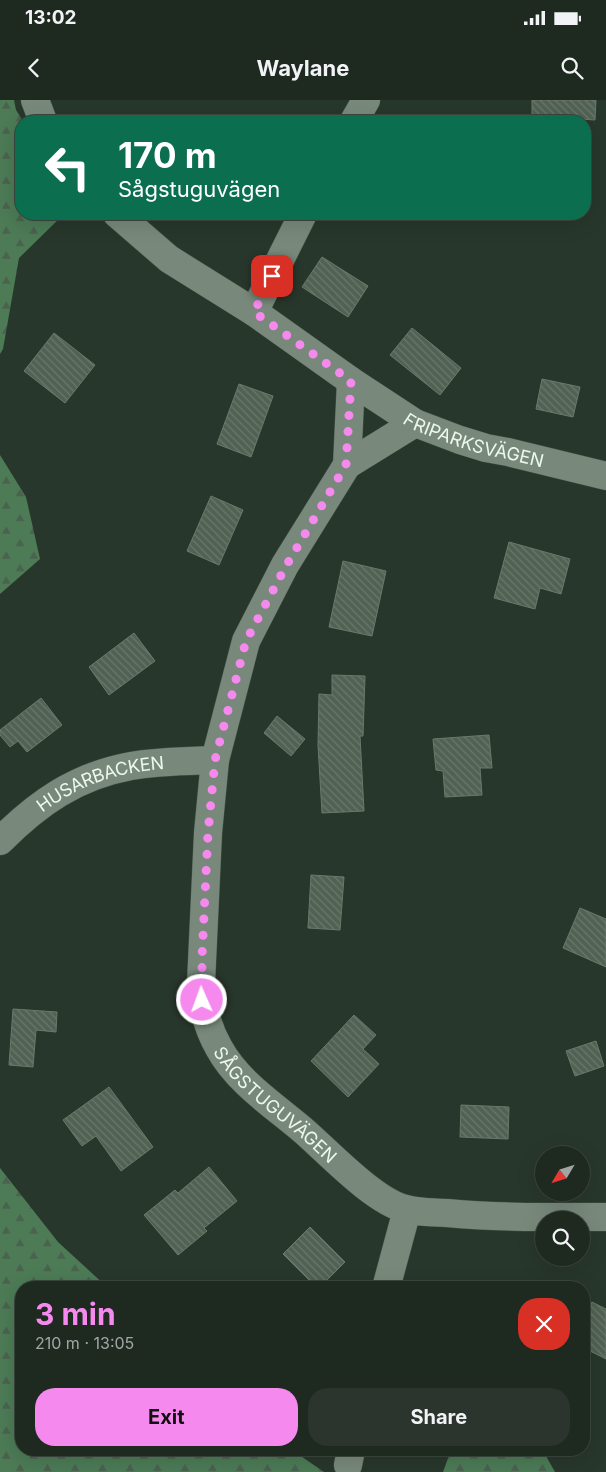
<!DOCTYPE html>
<meta charset="utf-8">
<style>
:root{--surface:#1e2920;--page:#2b352d;--text:#f1f3f6;--muted:#a1a6a5;--line:#3c453e;--accent:#f589ee}
body{margin:0;font-family:Inter,sans-serif;background:var(--page);color:var(--text);height:100vh;display:flex;flex-direction:column;font-size:19px;white-space:nowrap}
*{box-sizing:border-box;margin:0}
p{font-size:16px;color:var(--muted)}
.icon{flex:none;width:28px;height:28px;fill:none;stroke:currentColor;stroke-width:2;stroke-linecap:round;stroke-linejoin:round}
.map{position:relative;flex:1;overflow:hidden}
.side{position:absolute;left:15px;top:1181px;width:575px;height:175px;display:flex;flex-direction:column;background:var(--surface);border-radius:20px;box-shadow:0 5px 20px #0002,0 0 0 1px var(--line)}
.side>*{flex:none}
.banner{position:absolute;left:15px;top:15px;width:576px;height:105px;border-radius:20px;box-shadow:0 5px 20px #0002,0 0 0 1px var(--line);background:#0b6e4f;color:#fff;overflow:hidden}
.needle{width:32px;rotate:232deg}
.tools{position:absolute;left:535px;top:1046px;display:grid;gap:10px}
.tools a{display:grid;place-items:center;width:55px;height:55px;border-radius:50%;background:var(--surface);box-shadow:0 5px 20px #0002,0 0 0 1px var(--line);font-size:25px}
.pin{position:absolute;display:grid;place-items:center;width:42px;height:42px;color:#fff;margin:-21px;border-radius:10px;box-shadow:0 2px 8px #0006}
.me{position:absolute;width:55px;margin:-28px;rotate:358deg;stroke-linejoin:round;filter:drop-shadow(0 0 4px #0008)}
.turn{display:flex;align-items:center;gap:18px;height:105px;padding:0 20px;font-size:22px}
.turn .icon{width:65px;height:65px;stroke-width:2.5}
.turn b{display:block;font-size:35px;line-height:42px}
.round{display:grid;place-items:center;flex:none;width:52px;height:52px;border-radius:20px;background:var(--page)}
.head{display:flex;align-items:center;justify-content:space-between;height:85px;padding:0 20px}
h1{font-size:30px;font-weight:700;line-height:38px;color:var(--accent)}
.action{display:flex;gap:10px;margin-top:auto;padding:10px 20px}
.action a{flex:1;height:58px;border-radius:20px;background:var(--accent);color:#111;font-size:20px;font-weight:700;line-height:58px;text-align:center}
.action a+a{background:var(--page);color:var(--text)}
.status{display:flex;justify-content:space-between;align-items:center;height:35px;padding:0 25px;background:var(--surface);direction:ltr}
.status svg{height:14px;fill:currentColor}
header{display:flex;justify-content:space-between;align-items:center;height:65px;padding:0 20px;background:var(--surface);font-size:22px;font-weight:700}
.map>svg:first-child{display:block}
.forest{fill:url(#forest-firs)}
.building{fill:url(#building-back-hatch);stroke:#697a6b}
.lines{fill:none;stroke-linecap:round;stroke-linejoin:round}
.street-casing{stroke:#465348;stroke-width:29}
.street{stroke:#78897b;stroke-width:28}
.route{stroke:#f589ee;stroke-width:9;stroke-dasharray:0 16.2}
.labels{text-anchor:middle;dominant-baseline:central;stroke-width:4;stroke-linejoin:round;paint-order:stroke}
.street-label{font-size:18px;fill:#edf7ee;stroke:#28372b}
</style>
<div class="status"><b>13:02</b><svg viewBox="0 0 49 12"><path d="M0 12V9h3v3zM5 12V6h3v6zM10 12V3h3v9zM15 12V0h3v12zM26 1h20v11H26zM47 4h2v5h-2z"/></svg></div>
<header><svg class="icon" aria-label="back" viewBox="0 0 24 24"><path d="M15 5l-7 7 7 7"/></svg>Waylane<svg class="icon" aria-label="search" viewBox="0 0 24 24"><circle cx="10" cy="10" r="6"/><path d="M15 15l6 6"/></svg></header>
<div class="map">
<svg width="606" height="1372" viewBox="0 0 606 1372">
<defs>
<pattern id="forest-firs" width="22" height="20" patternUnits="userSpaceOnUse" patternTransform="scale(1.25)"><rect width="22" height="20" fill="#4c7b56"/><path d="M5 1l3.5 6h-7zM16 11l3.5 6h-7z" fill="#4a624e"/></pattern>
<pattern id="building-back-hatch" width="6" height="6" patternUnits="userSpaceOnUse" patternTransform="scale(1.25)"><rect width="6" height="6" fill="#516153"/><path d="M-1 5l2 2M0 0l6 6M5-1l2 2" fill="none" stroke="#6a786c"/></pattern>
</defs>
<rect width="100%" height="100%" fill="#28372b"/>
<g class="forest">
<polygon points="0,0 14,0 16,10 23,21 21,21 21,114 64,114 19,158 3,249 0,254"/>
<polygon points="0,355 26,397 40,459 0,494"/>
<polygon points="0,1068 58,1142 107,1187 21,1188 21,1350 292,1350 324,1372 0,1372"/>
<polygon points="451,1350 537,1350 546,1356 555,1372 443,1372"/>
</g>
<g class="building">
<polygon points="532,0 596,0 595,20 532,16"/>
<polygon points="322,157 368,186 348,217 302,187"/>
<polygon points="412,228 461,268 440,295 390,255"/>
<polygon points="54,233 95,265 65,303 24,271"/>
<polygon points="542,279 580,287 573,317 536,309"/>
<polygon points="239,284 273,296 251,357 217,344"/>
<polygon points="211,396 243,410 219,465 187,451"/>
<polygon points="509,442 570,459 561,494 540,488 535,509 494,498"/>
<polygon points="343,461 386,471 372,536 329,527"/>
<polygon points="134,533 155,561 109,595 89,567"/>
<polygon points="332,575 365,576 363,636 360,636 364,711 322,713 318,645 319,594 332,595"/>
<polygon points="41,598 62,625 27,652 18,641 10,647 0,635 0,630"/>
<polygon points="277,616 305,639 291,656 264,633"/>
<polygon points="489,635 492,668 480,668 482,695 445,697 443,671 436,670 433,639"/>
<polygon points="311,775 344,777 340,830 308,828"/>
<polygon points="580,808 606,819 606,867 563,848"/>
<polygon points="13,909 57,912 56,932 36,930 33,967 9,965"/>
<polygon points="354,915 376,935 363,949 379,964 348,997 311,961"/>
<polygon points="596,941 604,966 575,976 566,951"/>
<polygon points="109,987 153,1047 121,1071 96,1036 82,1046 63,1020"/>
<polygon points="461,1005 509,1007 508,1039 460,1037"/>
<polygon points="209,1067 237,1101 204,1128 207,1131 178,1155 144,1115 175,1090 178,1093"/>
<polygon points="310,1127 345,1162 319,1188 317,1188 283,1154"/>
<polygon points="592,1202 606,1209 606,1259 584,1248 584,1218"/>
</g>
<g class="lines">
<g class="street-casing">
<g id="street">
<polyline points="35,0 43,21"/>
<polyline points="354,21 366,0"/>
<path id="s1" d="M117 114 169 159 254 212 351 281 415 323 460 340 486 348 508 352 606 376"/>
<polyline points="254,212 303,114"/>
<path id="s2" d="M351 281 347 365 285 465 246 541 215 660 208 733 201 883C202 905 208 929 219 948 238 983 275 1006 305 1032 330 1054 375 1102 406 1109 419 1113 434 1112 447 1113 500 1118 553 1117 606 1117"/>
<polyline points="347,365 415,323"/>
<path id="s3" d="M0 741C38 703 76 676 131 666 158 661 187 661 215 660"/>
<polyline points="386,1188 407,1110"/>
<polyline points="348,1365 351,1350"/>
</g>
</g>
<use href="#street" class="street"/>
</g>
<g class="lines">
<polyline class="route" points="202,900 202,857 208,733 215,660 246,541 286,466 346,365 351,281 254,212 272,176"/>
</g>
<g class="labels">
<g class="street-label">
<text stroke="none"><textPath href="#s1" startOffset="426">FRIPARKSVÄGEN</textPath></text>
<text stroke="none"><textPath href="#s3" startOffset="119">HUSARBACKEN</textPath></text>
<text stroke="none"><textPath href="#s2" startOffset="782">SÅGSTUGUVÄGEN</textPath></text>
</g>
</g>
</svg>
<div class="tools">
<a><svg class="needle" viewBox="-14 -14 28 28"><path d="M0-13l5 13h-10z" fill="#e53935"/><path d="M0 13l5-13h-10z" fill="#a1a6a5"/></svg></a>
<a><svg class="icon" aria-label="search" viewBox="0 0 24 24"><circle cx="10" cy="10" r="6"/><path d="M15 15l6 6"/></svg></a>
</div>
<div class="pin" style="left:272px;top:176px;background:#d93025"><svg class="icon" aria-label="arrive" viewBox="0 0 24 24"><path d="M6 21V4h12l-3 4 3 4H6"/></svg></div>
<svg class="me" style="left:202px;top:900px" viewBox="-20 -20 40 40"><circle r="17" fill="#f589ee" stroke="#fff" stroke-width="3"/><path d="M0-11L8 9 0 5-8 9z" fill="#fff"/></svg>
<div class="banner">
<div class="turn"><svg class="icon" aria-label="left" viewBox="0 0 24 24"><path d="M17 20v-9H6M10 6l-5 5 5 5"/></svg><div><b>170 m</b>Sågstuguvägen</div></div>
</div>
<section class="side">
<div class="head"><div><h1>3 min</h1><p>210 m · 13:05</p></div><a class="round" style="background:#d93025;color:#fff"><svg class="icon" aria-label="close" viewBox="0 0 24 24"><path d="M6 6l12 12M18 6L6 18"/></svg></a></div>
<div class="action"><a>Exit</a><a>Share</a></div>
</section>
</div>
